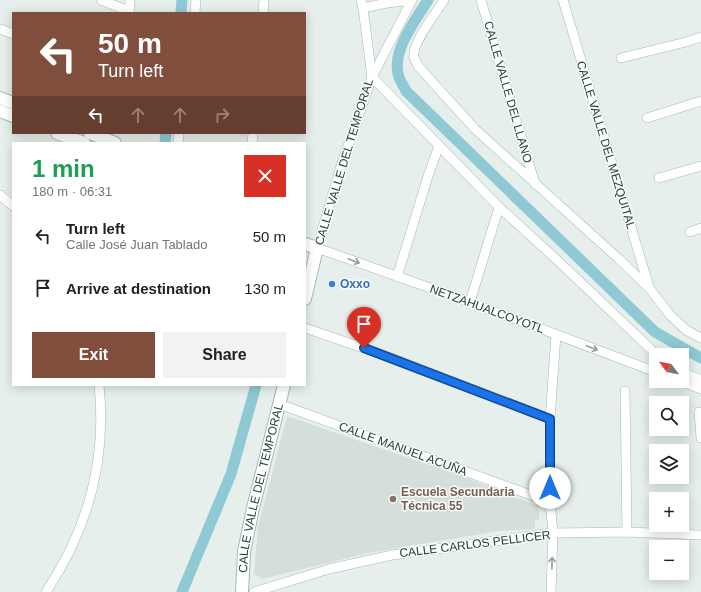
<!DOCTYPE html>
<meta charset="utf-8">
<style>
:root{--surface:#fff;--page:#f2f2f2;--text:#222;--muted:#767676;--accent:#804e3d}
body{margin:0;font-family:Arial,sans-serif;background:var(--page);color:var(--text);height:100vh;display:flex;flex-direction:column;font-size:15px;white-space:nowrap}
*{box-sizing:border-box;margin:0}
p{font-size:13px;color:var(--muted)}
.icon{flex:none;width:22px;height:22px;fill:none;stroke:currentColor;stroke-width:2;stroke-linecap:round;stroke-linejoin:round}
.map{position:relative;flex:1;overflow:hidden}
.drawer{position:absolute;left:12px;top:142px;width:294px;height:244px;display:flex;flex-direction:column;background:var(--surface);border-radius:0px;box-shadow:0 2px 10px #0003}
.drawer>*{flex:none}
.hud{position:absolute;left:12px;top:12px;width:294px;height:122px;border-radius:0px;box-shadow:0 2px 10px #0003;background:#804e3d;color:#fff;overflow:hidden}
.needle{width:26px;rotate:302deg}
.tools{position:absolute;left:649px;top:348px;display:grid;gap:8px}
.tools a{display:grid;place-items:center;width:40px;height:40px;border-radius:0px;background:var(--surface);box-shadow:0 2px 10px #0003;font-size:20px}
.pin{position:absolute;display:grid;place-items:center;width:34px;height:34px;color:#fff;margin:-41px -17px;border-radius:50% 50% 50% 0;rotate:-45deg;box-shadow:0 0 4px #0007}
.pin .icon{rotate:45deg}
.me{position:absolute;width:44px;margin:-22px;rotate:0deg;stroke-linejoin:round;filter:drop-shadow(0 0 3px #0008)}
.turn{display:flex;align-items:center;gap:14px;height:84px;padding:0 20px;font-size:18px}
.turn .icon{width:52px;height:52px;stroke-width:2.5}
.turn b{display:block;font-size:28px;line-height:34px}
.lanes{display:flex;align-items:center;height:38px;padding:0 20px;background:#0003;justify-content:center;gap:20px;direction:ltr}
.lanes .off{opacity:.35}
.round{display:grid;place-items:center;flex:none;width:42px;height:42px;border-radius:0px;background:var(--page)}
.summary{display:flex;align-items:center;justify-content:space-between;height:68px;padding:0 20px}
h1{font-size:24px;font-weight:700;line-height:30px;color:#1e9e55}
.primary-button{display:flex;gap:8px;margin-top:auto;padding:8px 20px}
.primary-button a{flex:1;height:46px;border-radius:0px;background:var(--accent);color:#fff;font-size:16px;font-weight:700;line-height:46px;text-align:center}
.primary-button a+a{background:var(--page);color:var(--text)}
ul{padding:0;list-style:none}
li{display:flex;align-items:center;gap:12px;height:52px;padding:0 20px}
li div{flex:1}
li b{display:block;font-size:15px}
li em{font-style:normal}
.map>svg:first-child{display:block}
.built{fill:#d4dfda}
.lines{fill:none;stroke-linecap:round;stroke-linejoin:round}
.canal{stroke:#8ec9d4;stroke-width:11}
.street-casing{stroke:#a8b8b2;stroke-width:10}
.secondary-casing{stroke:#a4bbb3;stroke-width:14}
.street{stroke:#fff;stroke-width:9}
.secondary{stroke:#fff;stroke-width:12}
.oneway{stroke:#92a09c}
.route-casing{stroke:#114b97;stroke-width:10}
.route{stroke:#1a73e8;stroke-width:7}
.shop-dot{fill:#3f7fe0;stroke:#f7fbf9;stroke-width:1.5}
.education-dot{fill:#8d6e63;stroke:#f7fbf9;stroke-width:1.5}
.labels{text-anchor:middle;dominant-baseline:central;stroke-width:3;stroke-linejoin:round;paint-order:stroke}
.street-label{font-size:12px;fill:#24423a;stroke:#f7fbf9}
.shop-label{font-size:12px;font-weight:bold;fill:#366cbe;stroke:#f7fbf9;text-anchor:start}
.education-label{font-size:12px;font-weight:bold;fill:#785e54;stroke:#f7fbf9;text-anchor:start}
</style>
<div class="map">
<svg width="701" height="592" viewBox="0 0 701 592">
<rect width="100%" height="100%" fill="#e6efeb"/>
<polygon class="built" points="287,416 467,478 535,505 539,504 539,520 535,520 535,529 499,531 368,553 262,579 254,574 258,527"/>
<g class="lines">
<g class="canal">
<path d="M428 0C416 19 390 53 399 77 400 81 404 86 406 91L655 332 701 358"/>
<polyline points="181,13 182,0"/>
<polyline points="165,143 166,133"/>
<polyline points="182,592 231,474 256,385"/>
</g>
<g class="street-casing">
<g id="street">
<polyline points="101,0 129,11"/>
<polyline points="361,0 363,8 372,77"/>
<polyline points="412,0 372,77 341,166 317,248 470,302 656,372"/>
<path d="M444 0C436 13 411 44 414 58 415 60 417 63 418 66L475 129 619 259 650 289 670 315 686 330 701 338"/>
<polyline points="481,0 535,184"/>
<polyline points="563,0 649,287"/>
<polyline points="363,8 387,3 412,0"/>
<polyline points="129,13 130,0"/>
<polyline points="195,13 196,0"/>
<polyline points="263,13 264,0"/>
<polyline points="0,29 13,34"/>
<polyline points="621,58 686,42 701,37"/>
<polyline points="372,77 499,207 556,259 657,355"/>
<polyline points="647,118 701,101"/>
<polyline points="178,143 179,133"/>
<polyline points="252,143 253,133"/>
<polyline points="659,178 701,166"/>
<polyline points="0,195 13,206"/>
<polyline points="690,232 701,228"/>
<polyline points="397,277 428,176 439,146"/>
<polyline points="470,302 499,207"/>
<polyline points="305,328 378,353 550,419"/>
<polyline points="682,372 701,380"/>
<polyline points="681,381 701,389"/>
<polyline points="625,391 627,532"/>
<polyline points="279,404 550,502"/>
<polyline points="699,412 701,438"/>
<path d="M46 592C88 529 107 461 99 385"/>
<polyline points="254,592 329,569 392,555 553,533 627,532 701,535"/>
<polyline points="551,592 553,533 550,502 550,419 556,335"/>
</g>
</g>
<g class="secondary-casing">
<g id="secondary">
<polyline points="0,98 13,103"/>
<polyline points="0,111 13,116"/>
<polyline points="57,133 84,143"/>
<polyline points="90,133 115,143"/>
<polyline points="305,244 317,248 305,299"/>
<path id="s1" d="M242 592 244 552 253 508 284 385"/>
</g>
</g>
<use href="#street" class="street"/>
<use href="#secondary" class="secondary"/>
</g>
<defs><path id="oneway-shaft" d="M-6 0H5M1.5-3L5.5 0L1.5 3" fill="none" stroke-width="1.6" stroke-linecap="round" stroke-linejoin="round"/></defs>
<g class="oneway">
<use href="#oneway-shaft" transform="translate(354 261) rotate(20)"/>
<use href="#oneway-shaft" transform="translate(592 348) rotate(21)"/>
<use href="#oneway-shaft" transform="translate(552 563) rotate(-89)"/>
</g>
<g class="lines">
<g class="route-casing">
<polyline id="route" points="364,348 550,419 550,488"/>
</g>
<use href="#route" class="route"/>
</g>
<circle class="shop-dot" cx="332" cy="284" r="4"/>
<circle class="education-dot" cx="393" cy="499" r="4"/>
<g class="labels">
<g class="street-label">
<text transform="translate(508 92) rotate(74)">CALLE VALLE DEL LLANO</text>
<text transform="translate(606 145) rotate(73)">CALLE VALLE DEL MEZQUITAL</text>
<text transform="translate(344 162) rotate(-73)">CALLE VALLE DEL TEMPORAL</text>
<text transform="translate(487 309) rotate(20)">NETZAHUALCOYOTL</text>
<text transform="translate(403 449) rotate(20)">CALLE MANUEL ACUÑA</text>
<text stroke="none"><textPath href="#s1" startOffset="106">CALLE VALLE DEL TEMPORAL</textPath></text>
<text transform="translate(475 544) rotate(-7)">CALLE CARLOS PELLICER</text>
</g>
<g class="shop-label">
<text x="340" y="284">Oxxo</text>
</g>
<g class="education-label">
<text x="401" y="492">Escuela Secundaria<tspan x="401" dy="14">Técnica 55</tspan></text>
</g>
</g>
</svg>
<div class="tools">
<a><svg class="needle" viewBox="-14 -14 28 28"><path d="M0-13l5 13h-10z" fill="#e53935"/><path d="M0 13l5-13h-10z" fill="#767676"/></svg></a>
<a><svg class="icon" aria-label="search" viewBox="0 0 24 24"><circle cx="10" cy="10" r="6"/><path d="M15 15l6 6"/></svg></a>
<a><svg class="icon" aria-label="layers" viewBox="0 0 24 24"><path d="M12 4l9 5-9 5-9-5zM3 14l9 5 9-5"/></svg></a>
<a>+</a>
<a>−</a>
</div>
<div class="pin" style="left:364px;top:348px;background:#d93025"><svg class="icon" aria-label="arrive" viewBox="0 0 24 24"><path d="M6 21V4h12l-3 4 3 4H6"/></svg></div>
<svg class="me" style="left:550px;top:488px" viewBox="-20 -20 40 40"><circle r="19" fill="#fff"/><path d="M0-13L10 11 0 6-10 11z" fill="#1a73e8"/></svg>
<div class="hud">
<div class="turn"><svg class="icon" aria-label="left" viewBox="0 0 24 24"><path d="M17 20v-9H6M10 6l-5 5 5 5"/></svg><div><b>50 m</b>Turn left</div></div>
<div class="lanes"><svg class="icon" aria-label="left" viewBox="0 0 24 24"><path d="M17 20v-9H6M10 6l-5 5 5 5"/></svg><svg class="icon off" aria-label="ahead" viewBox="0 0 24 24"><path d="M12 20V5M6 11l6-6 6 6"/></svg><svg class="icon off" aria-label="ahead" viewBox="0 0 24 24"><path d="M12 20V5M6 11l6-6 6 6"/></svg><svg class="icon off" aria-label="right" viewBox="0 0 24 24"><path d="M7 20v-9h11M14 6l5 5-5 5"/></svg></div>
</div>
<section class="drawer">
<div class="summary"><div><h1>1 min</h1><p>180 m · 06:31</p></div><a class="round" style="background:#d93025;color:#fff"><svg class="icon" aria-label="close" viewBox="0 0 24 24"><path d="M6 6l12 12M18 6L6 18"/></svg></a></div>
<ul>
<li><svg class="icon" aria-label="left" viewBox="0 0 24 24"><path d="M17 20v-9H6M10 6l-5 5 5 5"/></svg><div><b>Turn left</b><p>Calle José Juan Tablado</p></div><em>50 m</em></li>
<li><svg class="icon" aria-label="arrive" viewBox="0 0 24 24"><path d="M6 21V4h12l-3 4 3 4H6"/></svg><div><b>Arrive at destination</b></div><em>130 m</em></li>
</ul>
<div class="primary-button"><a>Exit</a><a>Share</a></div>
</section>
</div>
